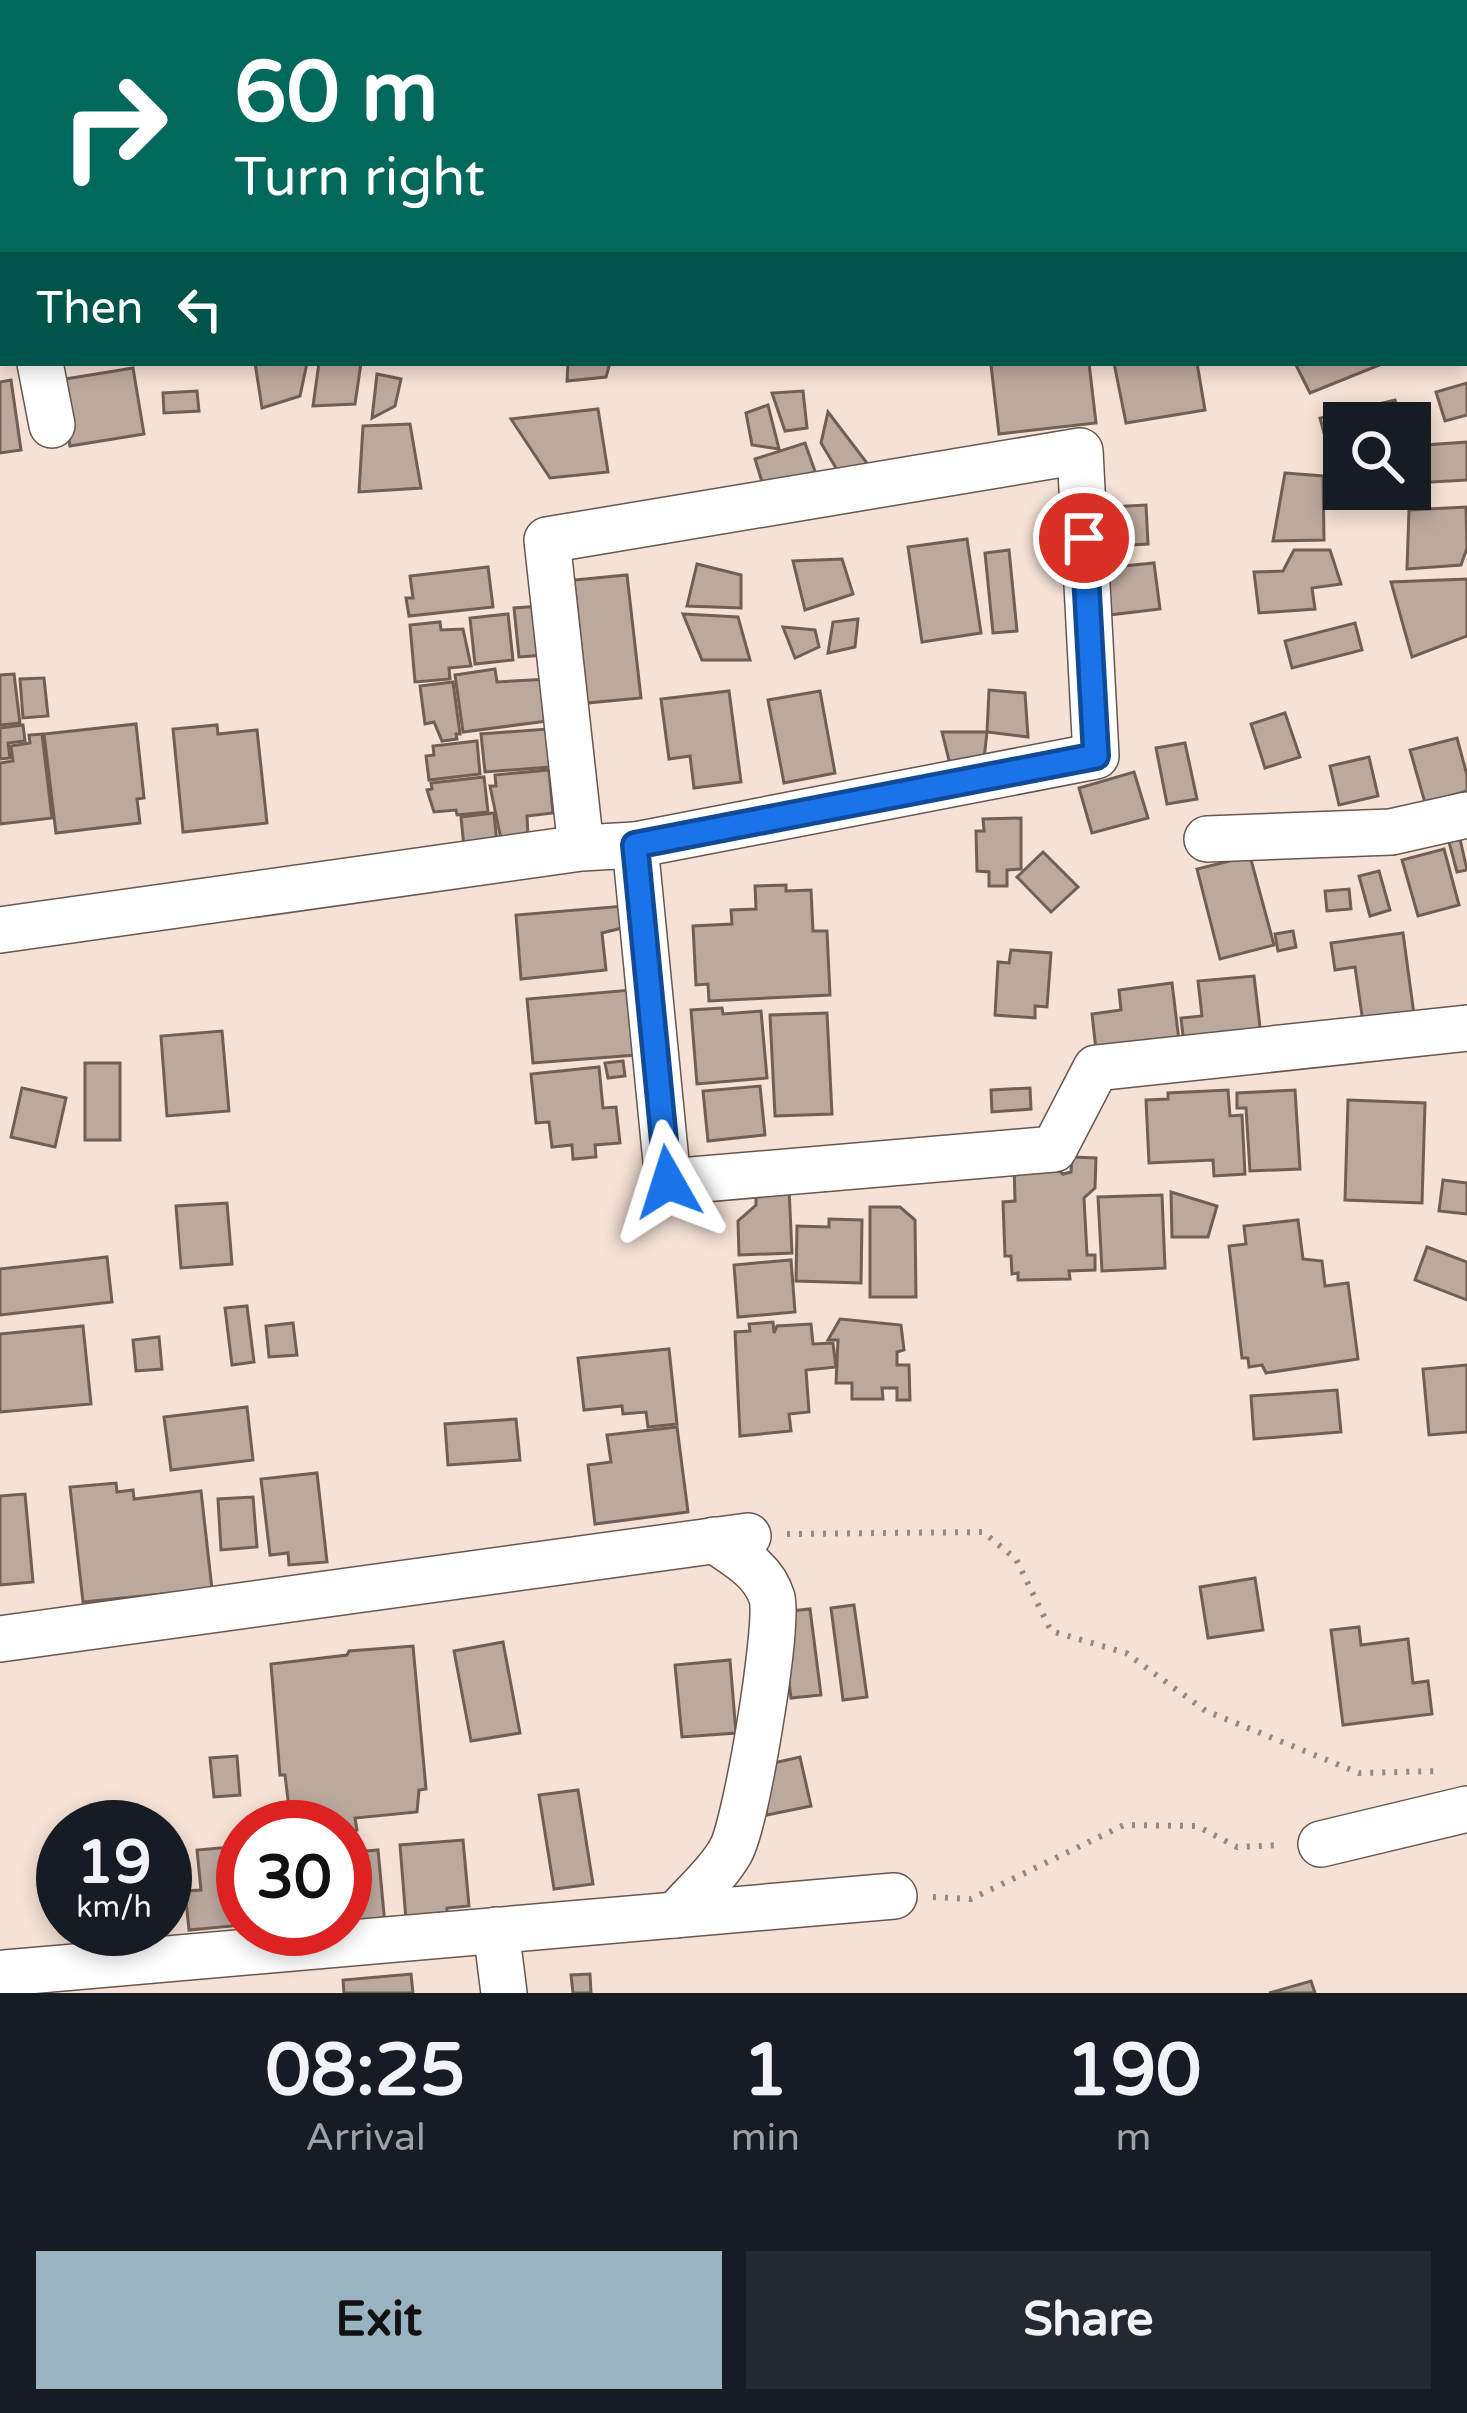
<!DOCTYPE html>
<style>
:root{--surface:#171b24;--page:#242831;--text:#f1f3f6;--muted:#9ea1a6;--accent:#99b3c0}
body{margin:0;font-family:"Varela Round",sans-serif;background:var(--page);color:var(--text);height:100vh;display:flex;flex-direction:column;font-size:45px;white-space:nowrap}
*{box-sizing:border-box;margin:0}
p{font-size:39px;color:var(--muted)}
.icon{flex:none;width:66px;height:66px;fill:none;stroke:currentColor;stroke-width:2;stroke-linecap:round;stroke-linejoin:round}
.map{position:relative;height:1993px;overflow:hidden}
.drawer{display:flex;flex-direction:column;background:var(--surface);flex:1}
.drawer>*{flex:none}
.hud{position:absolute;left:0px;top:0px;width:1467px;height:366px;box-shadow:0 6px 18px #0003;background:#00695c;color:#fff;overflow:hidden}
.tools{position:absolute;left:1323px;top:402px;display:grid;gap:24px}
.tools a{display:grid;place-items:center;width:108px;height:108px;border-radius:0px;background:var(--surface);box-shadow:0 6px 18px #0003;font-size:60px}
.speed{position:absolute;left:36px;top:1800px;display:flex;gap:24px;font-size:60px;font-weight:700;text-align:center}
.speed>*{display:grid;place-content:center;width:156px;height:156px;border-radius:50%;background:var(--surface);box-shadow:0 6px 18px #0003;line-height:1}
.speed small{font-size:30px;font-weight:400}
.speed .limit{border:18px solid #d22;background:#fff;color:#111}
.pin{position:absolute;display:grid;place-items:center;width:102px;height:102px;color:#fff;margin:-51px;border:6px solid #fff;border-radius:50%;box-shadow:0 3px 12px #0007}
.me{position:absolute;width:132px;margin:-66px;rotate:354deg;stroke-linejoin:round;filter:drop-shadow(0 0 9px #0008)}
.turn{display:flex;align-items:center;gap:42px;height:252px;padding:0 36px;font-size:54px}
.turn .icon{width:156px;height:156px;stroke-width:2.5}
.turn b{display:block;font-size:84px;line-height:102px}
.then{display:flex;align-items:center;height:114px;padding:0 36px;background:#0003;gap:24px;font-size:45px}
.eta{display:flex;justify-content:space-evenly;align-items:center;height:204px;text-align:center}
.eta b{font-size:72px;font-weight:700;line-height:84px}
.cta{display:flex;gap:24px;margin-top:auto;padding:24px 36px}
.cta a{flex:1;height:138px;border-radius:0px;background:var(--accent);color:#111;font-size:48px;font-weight:700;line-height:138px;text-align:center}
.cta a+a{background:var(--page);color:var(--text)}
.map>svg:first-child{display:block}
.building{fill:#bca99e;stroke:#705f55;stroke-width:3}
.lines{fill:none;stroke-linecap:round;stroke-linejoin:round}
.minor-casing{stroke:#68574d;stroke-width:48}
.path{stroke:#978980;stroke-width:6;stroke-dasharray:3 9;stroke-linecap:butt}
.minor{stroke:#fff;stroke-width:45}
.route-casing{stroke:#114b97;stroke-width:30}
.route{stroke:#1a73e8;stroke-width:21}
</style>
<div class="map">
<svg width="1467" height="1993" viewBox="0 0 1467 1993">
<rect width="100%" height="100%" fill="#f5e1d5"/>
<g class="building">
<polygon points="480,0 556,0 479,3"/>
<polygon points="255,363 307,363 300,396 262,408"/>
<polygon points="319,363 361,363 355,404 313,406"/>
<polygon points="568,363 610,363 606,377 567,381"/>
<polygon points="1011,363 1089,363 1096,423 999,434 991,365"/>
<polygon points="1114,363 1197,363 1205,410 1126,423"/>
<polygon points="1295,363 1381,363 1382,364 1310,393"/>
<polygon points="133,368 144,434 70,446 59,380"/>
<polygon points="377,374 401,379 395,406 372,418"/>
<polygon points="11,380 21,450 0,453 0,382"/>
<polygon points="1467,383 1467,415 1445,421 1436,392"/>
<polygon points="197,391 199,411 164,413 163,393"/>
<polygon points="803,391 807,428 785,431 772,393"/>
<polygon points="1395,400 1404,423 1344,423 1344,457 1331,459 1320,418"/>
<polygon points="768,405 779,449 752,445 746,413"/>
<polygon points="598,409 608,472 550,478 511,419"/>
<polygon points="828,412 867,463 842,478 821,443"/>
<polygon points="410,424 421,488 359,492 363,426"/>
<polygon points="1467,442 1467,480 1414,483 1411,446"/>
<polygon points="805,443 817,477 765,492 755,459"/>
<polygon points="1285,473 1323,476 1324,540 1273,541"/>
<polygon points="1146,505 1148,544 1092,547 1090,508"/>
<polygon points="1466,507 1467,548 1461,565 1407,569 1409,510"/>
<polygon points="967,539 981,633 922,642 908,547"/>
<polygon points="1009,550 1017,631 993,633 985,553"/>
<polygon points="1294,550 1330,550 1341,584 1312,588 1315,609 1259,613 1254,572 1283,571"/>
<polygon points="842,559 853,594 805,610 793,561"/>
<polygon points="1154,563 1160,609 1109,615 1103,568"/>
<polygon points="697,564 741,575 741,608 687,606"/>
<polygon points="488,567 493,607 409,616 406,598 413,598 410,576"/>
<polygon points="627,575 641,698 587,703 574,580"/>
<polygon points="1467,579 1467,636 1412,657 1391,582"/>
<polygon points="541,606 545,655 519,657 514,608"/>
<polygon points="508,614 513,660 475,664 470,618"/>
<polygon points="683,614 738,617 750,660 702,660"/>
<polygon points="858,619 855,647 828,653 833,622"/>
<polygon points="440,622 441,630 463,629 471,666 449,668 450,679 415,682 410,625"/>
<polygon points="1355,623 1362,650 1292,668 1285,641"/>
<polygon points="783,627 815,630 819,647 795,658"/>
<polygon points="495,669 497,682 549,679 555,720 463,732 455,675"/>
<polygon points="14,674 20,723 0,725 0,675"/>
<polygon points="44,678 48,716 23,718 20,679"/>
<polygon points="453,682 460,734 456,734 457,739 442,741 434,722 425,724 420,686"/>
<polygon points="989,690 1025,693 1028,737 987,732"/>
<polygon points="729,691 741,782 694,788 690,756 669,759 661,699"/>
<polygon points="820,691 835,773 784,783 768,700"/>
<polygon points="1285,713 1300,757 1265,768 1251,724"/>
<polygon points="136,724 144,798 137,799 140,823 56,833 44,734"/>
<polygon points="23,725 25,741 8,743 10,758 0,759 0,728"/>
<polygon points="217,725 218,734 257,730 267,823 183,832 173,729"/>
<polygon points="547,729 550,767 485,772 481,734"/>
<polygon points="942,732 987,732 984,759 953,776"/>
<polygon points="42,734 52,818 0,824 0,763 13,761 11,746 30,743 29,735"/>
<polygon points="1457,738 1467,775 1467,791 1425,803 1410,750"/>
<polygon points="477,741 480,774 429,780 426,756 434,755 433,746"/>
<polygon points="1185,743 1197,799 1167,804 1156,748"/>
<polygon points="1369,757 1378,796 1339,805 1330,766"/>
<polygon points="549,770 553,813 527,816 528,836 501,839 490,786 496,786 495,775"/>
<polygon points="1134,772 1148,818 1092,833 1079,788"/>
<polygon points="484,777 488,812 457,815 456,810 434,812 427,790 432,789 431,783"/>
<polygon points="494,813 497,844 464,847 461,817"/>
<polygon points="1021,818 1021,869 1007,870 1007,886 989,886 989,872 977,871 976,831 984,831 983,819"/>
<polygon points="1460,839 1467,870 1457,872 1449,842"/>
<polygon points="1444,849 1459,905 1418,916 1402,860"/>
<polygon points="1043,852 1078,887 1051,912 1017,877"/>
<polygon points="1250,856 1274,945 1220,959 1197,869"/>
<polygon points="1379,871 1390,910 1370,916 1359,876"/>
<polygon points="786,885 786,891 811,890 813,931 827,931 830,995 709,1001 708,984 696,985 693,926 732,924 731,910 756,909 755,886"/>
<polygon points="1349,889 1351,909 1327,911 1325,891"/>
<polygon points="624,906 626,927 602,933 606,970 521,979 516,915"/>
<polygon points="1293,931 1296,947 1278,951 1275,934"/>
<polygon points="1403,933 1415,1022 1364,1029 1355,967 1335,970 1331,943"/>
<polygon points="1011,950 1051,953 1047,1007 1035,1006 1035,1018 995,1015 998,962 1009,963"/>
<polygon points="1254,976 1262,1044 1185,1053 1181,1018 1202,1016 1198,981"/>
<polygon points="1172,983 1180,1049 1096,1050 1092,1014 1121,1010 1119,990"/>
<polygon points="631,990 636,1055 533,1063 527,999"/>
<polygon points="722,1008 723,1014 761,1011 767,1078 697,1084 691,1010"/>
<polygon points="827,1013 832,1114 775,1116 770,1015"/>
<polygon points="222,1031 229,1111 167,1116 161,1036"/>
<polygon points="623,1061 625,1076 608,1078 605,1063"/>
<rect x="85" y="1063" width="35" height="77"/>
<polygon points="599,1067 603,1108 616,1107 620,1143 595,1145 596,1157 573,1159 572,1145 552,1147 549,1122 536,1123 531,1074"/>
<polygon points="760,1086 765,1135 708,1141 703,1091"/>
<polygon points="22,1088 66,1098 55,1147 11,1137"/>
<polygon points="1030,1088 1031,1109 992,1112 991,1090"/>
<polygon points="1228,1090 1230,1116 1242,1115 1245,1174 1214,1176 1213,1160 1149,1163 1146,1100 1168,1099 1168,1093"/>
<polygon points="1295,1090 1300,1169 1250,1171 1246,1108 1237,1108 1237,1093"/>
<polygon points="1348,1100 1425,1103 1422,1203 1345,1200"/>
<polygon points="1072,1157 1096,1158 1095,1188 1084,1198 1087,1255 1095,1255 1095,1270 1069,1271 1070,1279 1018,1280 1018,1273 1012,1274 1011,1256 1005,1256 1003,1202 1015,1201 1014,1163 1048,1162 1063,1174 1071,1172"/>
<polygon points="1443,1180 1467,1183 1467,1214 1439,1211"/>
<polygon points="789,1188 792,1253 739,1255 738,1221 756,1205 756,1189"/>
<polygon points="1171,1192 1217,1206 1208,1237 1172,1237"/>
<polygon points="1162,1195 1165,1268 1102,1271 1098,1197"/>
<polygon points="227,1203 232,1264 181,1268 176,1206"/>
<polygon points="870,1207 900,1207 915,1220 916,1297 870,1297"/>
<polygon points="829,1219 862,1220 861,1283 796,1281 797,1226 829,1227"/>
<polygon points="1298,1220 1303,1259 1322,1261 1325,1286 1348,1283 1358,1359 1266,1373 1262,1365 1249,1367 1248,1358 1242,1358 1229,1246 1246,1244 1244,1226"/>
<polygon points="1427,1247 1467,1262 1467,1300 1415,1280"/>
<polygon points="107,1257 112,1302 0,1315 0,1269"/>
<polygon points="791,1260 795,1312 738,1317 734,1265"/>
<polygon points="247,1306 254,1362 232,1365 225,1308"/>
<polygon points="840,1319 901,1325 904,1350 897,1352 897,1365 909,1365 910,1400 897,1400 897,1388 882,1388 883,1399 852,1399 852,1383 836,1383 838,1340 828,1340"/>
<polygon points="773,1322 774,1333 777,1326 811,1324 813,1344 833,1343 836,1367 806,1370 809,1412 789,1414 791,1431 740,1436 735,1332 750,1331 749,1324"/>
<polygon points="293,1323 297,1355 269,1357 266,1326"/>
<polygon points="83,1326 91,1404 0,1412 0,1334"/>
<polygon points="159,1337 162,1369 136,1371 133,1340"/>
<polygon points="669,1349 677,1424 648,1427 646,1412 623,1414 622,1406 584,1410 578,1358"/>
<polygon points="1467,1365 1467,1432 1429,1435 1423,1369"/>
<polygon points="1337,1390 1341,1432 1254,1439 1251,1396"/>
<polygon points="247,1407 253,1460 171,1470 164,1417"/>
<polygon points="516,1419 520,1460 448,1465 445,1424"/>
<polygon points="677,1427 688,1512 595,1524 588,1465 611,1462 607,1435"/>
<polygon points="317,1473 327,1562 289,1565 288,1553 270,1555 261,1479"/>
<polygon points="116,1483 117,1492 133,1490 134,1499 201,1491 212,1589 83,1602 70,1487"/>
<polygon points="25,1494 33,1582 0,1585 0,1496"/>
<polygon points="253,1497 257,1547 221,1550 218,1499"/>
<polygon points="1255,1578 1263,1630 1208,1638 1200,1587"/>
<polygon points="854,1605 867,1697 843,1700 831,1608"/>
<polygon points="810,1609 821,1695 791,1698 780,1612"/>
<polygon points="1359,1627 1361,1645 1408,1639 1413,1683 1428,1681 1432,1714 1343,1725 1331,1630"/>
<polygon points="503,1642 520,1733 471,1741 454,1651"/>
<polygon points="413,1646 426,1789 419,1790 417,1812 355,1818 357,1830 345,1832 345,1827 334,1827 332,1822 291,1825 285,1775 280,1775 271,1664 347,1655 349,1651"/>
<polygon points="730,1660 736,1733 682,1737 675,1665"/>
<polygon points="237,1756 240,1795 214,1797 210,1758"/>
<polygon points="800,1757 811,1806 767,1815 756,1767"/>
<polygon points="578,1790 593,1884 554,1889 539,1795"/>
<polygon points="463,1840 469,1906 447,1908 447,1916 406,1920 400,1845"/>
<polygon points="243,1846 243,1925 189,1930 185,1891 201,1890 197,1850"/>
<polygon points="378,1850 385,1925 345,1929 345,1853"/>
<polygon points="79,1929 145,1929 145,1934 80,1940"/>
<polygon points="411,1974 413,1993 344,1993 343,1980"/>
<polygon points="590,1974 591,1993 573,1993 571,1975"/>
<polygon points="1311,1981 1315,1993 1269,1993"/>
</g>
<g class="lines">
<g class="minor-casing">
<g id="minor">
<polyline points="146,0 146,3"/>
<polyline points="367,0 367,3"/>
<polyline points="595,0 595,3"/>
<polyline points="823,0 824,3"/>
<polyline points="1032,0 1033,3"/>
<polyline points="2,177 3,181"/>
<polyline points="40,363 52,425"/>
<polyline points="1207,839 1391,832 1467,815"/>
<polyline points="635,845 668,1182 1054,1149 1096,1068 1467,1028"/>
<polyline points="0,930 581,848 635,845 1096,756 1080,451 547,540 581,848"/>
<polyline points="0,1639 748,1536"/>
<polyline points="1321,1844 1467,1809"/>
<path d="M676 1915C693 1895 717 1875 730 1852 746 1827 779 1626 772 1598 764 1570 736 1555 714 1540"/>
<polyline points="496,1930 504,1993"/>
<polyline points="0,1977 5,1973 894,1896"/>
</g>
</g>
<g class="path">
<polyline points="787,1534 983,1532 1016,1559 1051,1631 1126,1653 1206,1711 1359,1773 1442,1771"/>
<polyline points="933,1897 971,1899 1124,1825 1197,1826 1237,1847 1282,1845"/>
</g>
<use href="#minor" class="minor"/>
</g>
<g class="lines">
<g class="route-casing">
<polyline id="route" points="668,1182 635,845 1096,756 1084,538"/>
</g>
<use href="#route" class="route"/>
</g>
</svg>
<div class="tools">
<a><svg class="icon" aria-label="search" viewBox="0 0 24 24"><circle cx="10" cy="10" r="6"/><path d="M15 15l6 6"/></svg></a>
</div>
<div class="speed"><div>19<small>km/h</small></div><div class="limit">30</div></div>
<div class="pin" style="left:1084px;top:538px;background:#d93025"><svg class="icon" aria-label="arrive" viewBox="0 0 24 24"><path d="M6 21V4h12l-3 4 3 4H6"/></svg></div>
<svg class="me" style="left:668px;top:1182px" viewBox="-20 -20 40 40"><path d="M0-17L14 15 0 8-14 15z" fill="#1a73e8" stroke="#fff" stroke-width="4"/></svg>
<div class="hud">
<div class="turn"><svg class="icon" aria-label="right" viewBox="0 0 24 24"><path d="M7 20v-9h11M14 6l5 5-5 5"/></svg><div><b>60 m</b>Turn right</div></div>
<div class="then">Then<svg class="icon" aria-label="left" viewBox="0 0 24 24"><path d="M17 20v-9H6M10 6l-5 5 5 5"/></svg></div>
</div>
</div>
<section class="drawer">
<div class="eta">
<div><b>08:25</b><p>Arrival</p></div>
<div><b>1</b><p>min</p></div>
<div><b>190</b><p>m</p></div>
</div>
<div class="cta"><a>Exit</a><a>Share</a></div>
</section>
